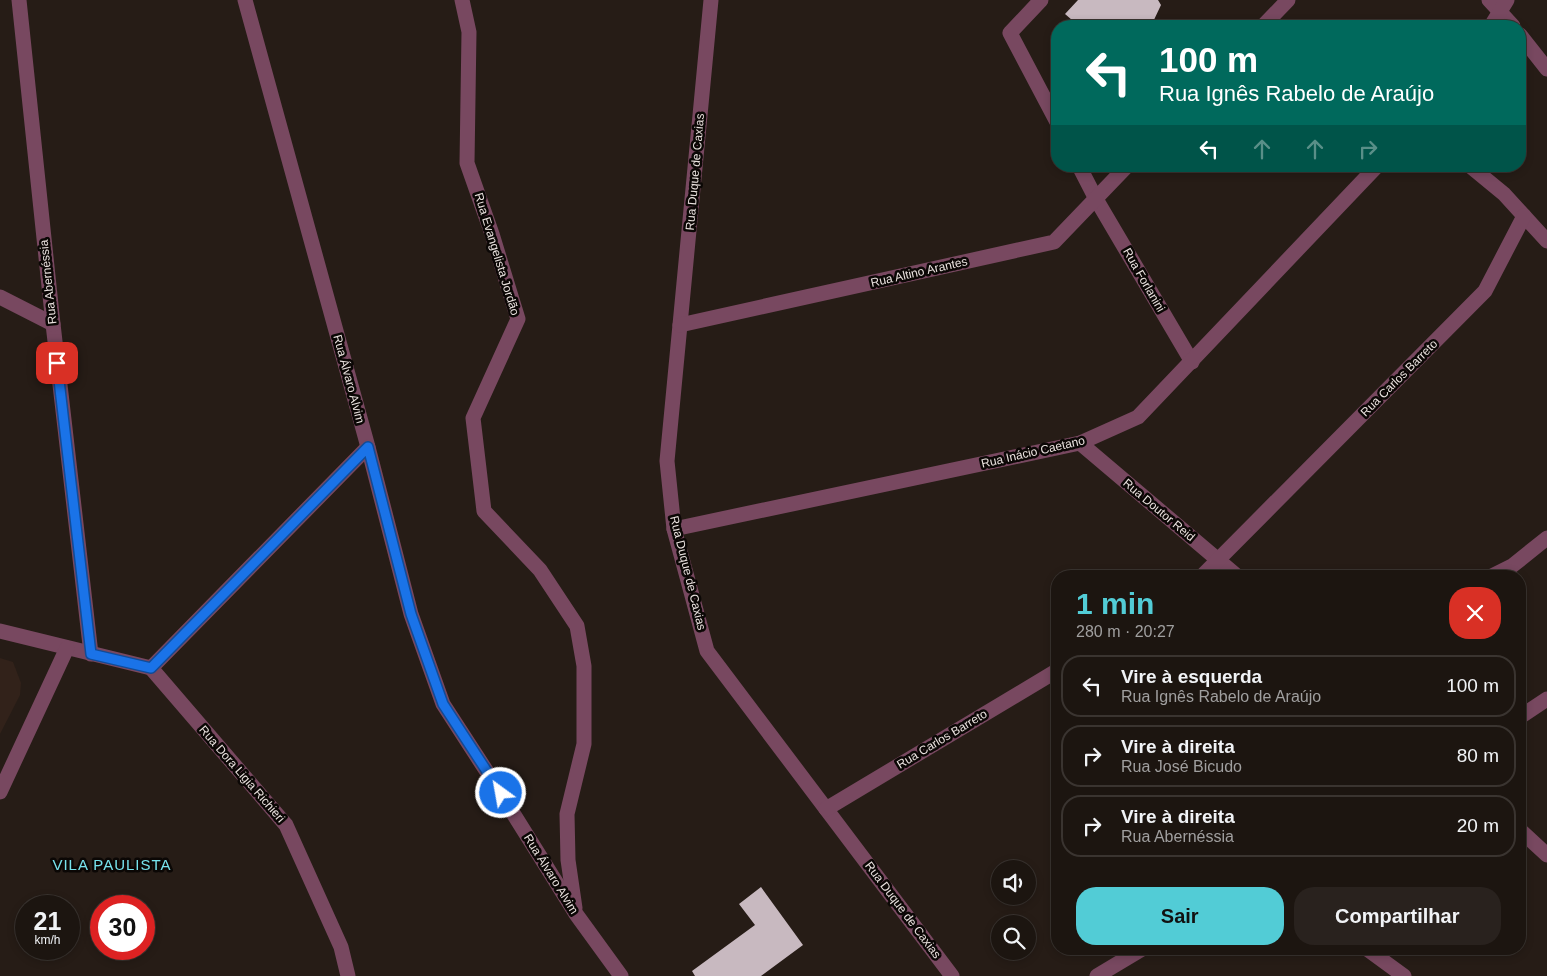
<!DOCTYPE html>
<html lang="pt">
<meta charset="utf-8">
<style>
:root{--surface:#1c1510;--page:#29221e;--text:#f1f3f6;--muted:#a09f9f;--line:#3a3430;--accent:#52ccd6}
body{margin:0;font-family:Helvetica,sans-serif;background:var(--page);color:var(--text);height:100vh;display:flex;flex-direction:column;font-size:19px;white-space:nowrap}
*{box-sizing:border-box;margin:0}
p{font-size:16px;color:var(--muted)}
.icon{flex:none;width:28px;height:28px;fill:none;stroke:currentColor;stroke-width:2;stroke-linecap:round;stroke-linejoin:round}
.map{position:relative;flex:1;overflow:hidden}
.drawer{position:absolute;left:1051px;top:570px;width:475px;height:385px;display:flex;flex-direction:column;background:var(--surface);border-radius:20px;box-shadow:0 2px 8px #0003,0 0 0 1px var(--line)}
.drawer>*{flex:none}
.hud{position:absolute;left:1051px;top:20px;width:475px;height:152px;border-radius:20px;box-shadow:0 2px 8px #0003,0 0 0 1px var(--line);background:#00695c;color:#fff;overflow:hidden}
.tools{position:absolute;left:991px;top:860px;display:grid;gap:10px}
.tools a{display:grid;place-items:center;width:45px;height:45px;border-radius:50%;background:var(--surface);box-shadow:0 2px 8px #0003,0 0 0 1px var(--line);font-size:25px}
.speed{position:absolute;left:15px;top:895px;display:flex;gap:10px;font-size:25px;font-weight:700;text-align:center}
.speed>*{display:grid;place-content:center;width:65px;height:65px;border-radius:50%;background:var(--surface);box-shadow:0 2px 8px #0003,0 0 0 1px var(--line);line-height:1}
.speed small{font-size:12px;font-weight:400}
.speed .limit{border:8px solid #d22;background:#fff;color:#111}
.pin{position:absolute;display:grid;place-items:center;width:42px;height:42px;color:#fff;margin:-21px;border-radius:10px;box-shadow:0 2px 8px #0006}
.me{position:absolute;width:55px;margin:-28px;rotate:328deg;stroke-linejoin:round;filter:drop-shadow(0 0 4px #0008)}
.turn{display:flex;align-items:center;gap:18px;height:105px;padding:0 25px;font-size:22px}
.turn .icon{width:65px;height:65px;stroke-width:2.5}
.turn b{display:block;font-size:35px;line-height:42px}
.lanes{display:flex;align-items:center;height:48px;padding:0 25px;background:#0003;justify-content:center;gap:25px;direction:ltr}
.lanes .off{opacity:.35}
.round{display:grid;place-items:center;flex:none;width:52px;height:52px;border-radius:20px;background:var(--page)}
.head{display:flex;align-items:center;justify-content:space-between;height:85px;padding:0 25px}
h1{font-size:30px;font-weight:700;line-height:38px;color:var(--accent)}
.action{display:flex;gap:10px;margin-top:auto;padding:10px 25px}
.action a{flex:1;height:58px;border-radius:20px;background:var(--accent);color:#111;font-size:20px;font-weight:700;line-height:58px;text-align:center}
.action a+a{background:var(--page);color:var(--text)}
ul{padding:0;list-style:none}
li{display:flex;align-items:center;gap:15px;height:62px;margin:0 10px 8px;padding:0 15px;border:2px solid var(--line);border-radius:20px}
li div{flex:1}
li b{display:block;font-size:19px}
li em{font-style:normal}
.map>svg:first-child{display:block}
.built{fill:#32221a}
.building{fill:#c8b9c0}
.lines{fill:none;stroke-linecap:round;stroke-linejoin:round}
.minor{stroke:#784860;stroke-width:15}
.route-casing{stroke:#114b97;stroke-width:12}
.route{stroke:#1a73e8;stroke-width:9}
.labels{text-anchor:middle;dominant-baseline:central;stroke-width:5;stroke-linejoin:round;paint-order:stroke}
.street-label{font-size:12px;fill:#eae2df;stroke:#0b0705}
.quarter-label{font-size:15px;letter-spacing:1px;fill:#78e3ed;stroke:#0b0705}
</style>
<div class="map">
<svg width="1547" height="976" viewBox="0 0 1547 976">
<rect width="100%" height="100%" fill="#261c16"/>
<polygon class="built" points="0,658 13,662 21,683 20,695 0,734"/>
<g class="building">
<polygon points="1078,0 1158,0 1161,5 1152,24 1154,26 1079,26 1065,14"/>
<polygon points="761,887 803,945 761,976 695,976 692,971 755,925 739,904"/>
</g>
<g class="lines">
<g class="minor">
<polyline points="19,0 53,324 91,654"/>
<polyline points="245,0 368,447 411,614 443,704 491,778 576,914 621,976"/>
<polyline points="462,0 469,32 467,163 492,234 518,319 473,418 484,511 540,570 577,626 584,666 584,744 567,814 568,860 575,908"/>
<polyline points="711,0 667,461 674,529 707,651 952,976"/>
<polyline points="1041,0 1010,33 1058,124"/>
<polyline points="1489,0 1513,26"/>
<polyline points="1263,26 1288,0"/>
<polyline points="1491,26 1507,0"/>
<polyline points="1520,35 1547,69"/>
<polyline points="1079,166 1096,199 1192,362"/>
<polyline points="1470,166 1504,194 1547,241"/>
<polyline points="0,297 53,324"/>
<polyline points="680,325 1054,242 1127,166"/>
<polyline points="1080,443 1237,576"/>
<polyline points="674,529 1080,443 1138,417 1377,166"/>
<polyline points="1202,576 1485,291 1524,216"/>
<polyline points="1492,576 1512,566 1547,538"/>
<polyline points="0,631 151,668"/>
<polyline points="151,668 286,825 341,947 348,976"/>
<polyline points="151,668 368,447"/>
<polyline points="1520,717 1547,699"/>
<polyline points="0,792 67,648"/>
<polyline points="826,809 1058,670"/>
<polyline points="1520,830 1547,855"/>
<polyline points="1367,949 1404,976"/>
<polyline points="1097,976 1142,949"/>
</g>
</g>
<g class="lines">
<g class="route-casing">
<polyline id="route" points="57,363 91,654 151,668 368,447 411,614 443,704 501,793"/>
</g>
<use href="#route" class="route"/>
</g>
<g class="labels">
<g class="street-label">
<text transform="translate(695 172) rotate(-85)">Rua Duque de Caxias</text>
<text transform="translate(497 254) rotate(73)">Rua Evangelista Jordão</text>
<text transform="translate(919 272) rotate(-13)">Rua Altino Arantes</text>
<text transform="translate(1144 280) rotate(60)">Rua Forlanini</text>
<text transform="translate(48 282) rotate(-96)">Rua Abernéssia</text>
<text transform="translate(1399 378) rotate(-45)">Rua Carlos Barreto</text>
<text transform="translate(349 379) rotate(75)">Rua Álvaro Alvim</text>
<text transform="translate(1033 452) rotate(-13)">Rua Inácio Caetano</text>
<text transform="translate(1159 510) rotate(40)">Rua Doutor Reid</text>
<text transform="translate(688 573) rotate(76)">Rua Duque de Caxias</text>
<text transform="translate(942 739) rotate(-31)">Rua Carlos Barreto</text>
<text transform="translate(242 774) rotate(49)">Rua Dora Ligia Richieri</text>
<text transform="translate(551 874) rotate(58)">Rua Álvaro Alvim</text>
<text transform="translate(903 910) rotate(53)">Rua Duque de Caxias</text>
</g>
<g class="quarter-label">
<text x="112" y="864">VILA PAULISTA</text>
</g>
</g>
</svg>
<div class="tools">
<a><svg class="icon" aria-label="sound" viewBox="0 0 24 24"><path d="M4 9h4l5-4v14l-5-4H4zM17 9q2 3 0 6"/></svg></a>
<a><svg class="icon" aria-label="search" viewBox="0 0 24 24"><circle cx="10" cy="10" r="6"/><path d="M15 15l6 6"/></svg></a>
</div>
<div class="speed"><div>21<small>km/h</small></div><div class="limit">30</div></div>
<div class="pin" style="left:57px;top:363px;background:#d93025"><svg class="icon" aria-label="arrive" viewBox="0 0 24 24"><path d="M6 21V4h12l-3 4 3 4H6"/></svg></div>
<svg class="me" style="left:501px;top:793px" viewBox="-20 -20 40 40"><circle r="17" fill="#1a73e8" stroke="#fff" stroke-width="3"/><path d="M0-11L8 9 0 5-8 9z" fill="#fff"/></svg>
<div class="hud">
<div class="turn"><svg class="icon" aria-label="left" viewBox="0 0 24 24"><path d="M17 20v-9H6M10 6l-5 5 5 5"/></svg><div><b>100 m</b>Rua Ignês Rabelo de Araújo</div></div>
<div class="lanes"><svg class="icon" aria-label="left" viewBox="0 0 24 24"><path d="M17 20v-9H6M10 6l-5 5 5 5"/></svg><svg class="icon off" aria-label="ahead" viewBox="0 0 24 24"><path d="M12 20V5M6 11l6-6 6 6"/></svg><svg class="icon off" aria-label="ahead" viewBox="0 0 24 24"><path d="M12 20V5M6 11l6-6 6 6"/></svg><svg class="icon off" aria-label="right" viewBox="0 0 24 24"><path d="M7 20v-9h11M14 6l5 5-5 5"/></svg></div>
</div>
<section class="drawer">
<div class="head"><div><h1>1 min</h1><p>280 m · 20:27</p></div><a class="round" style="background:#d93025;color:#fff"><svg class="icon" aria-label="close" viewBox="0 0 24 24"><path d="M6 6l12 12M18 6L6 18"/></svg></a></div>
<ul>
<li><svg class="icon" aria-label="left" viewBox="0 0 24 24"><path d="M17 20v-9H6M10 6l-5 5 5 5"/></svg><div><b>Vire à esquerda</b><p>Rua Ignês Rabelo de Araújo</p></div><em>100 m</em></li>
<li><svg class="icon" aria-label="right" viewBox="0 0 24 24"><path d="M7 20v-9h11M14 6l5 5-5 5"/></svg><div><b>Vire à direita</b><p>Rua José Bicudo</p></div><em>80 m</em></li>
<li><svg class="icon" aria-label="right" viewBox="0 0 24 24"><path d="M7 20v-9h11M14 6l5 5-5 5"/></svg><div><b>Vire à direita</b><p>Rua Abernéssia</p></div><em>20 m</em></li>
</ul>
<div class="action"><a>Sair</a><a>Compartilhar</a></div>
</section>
</div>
